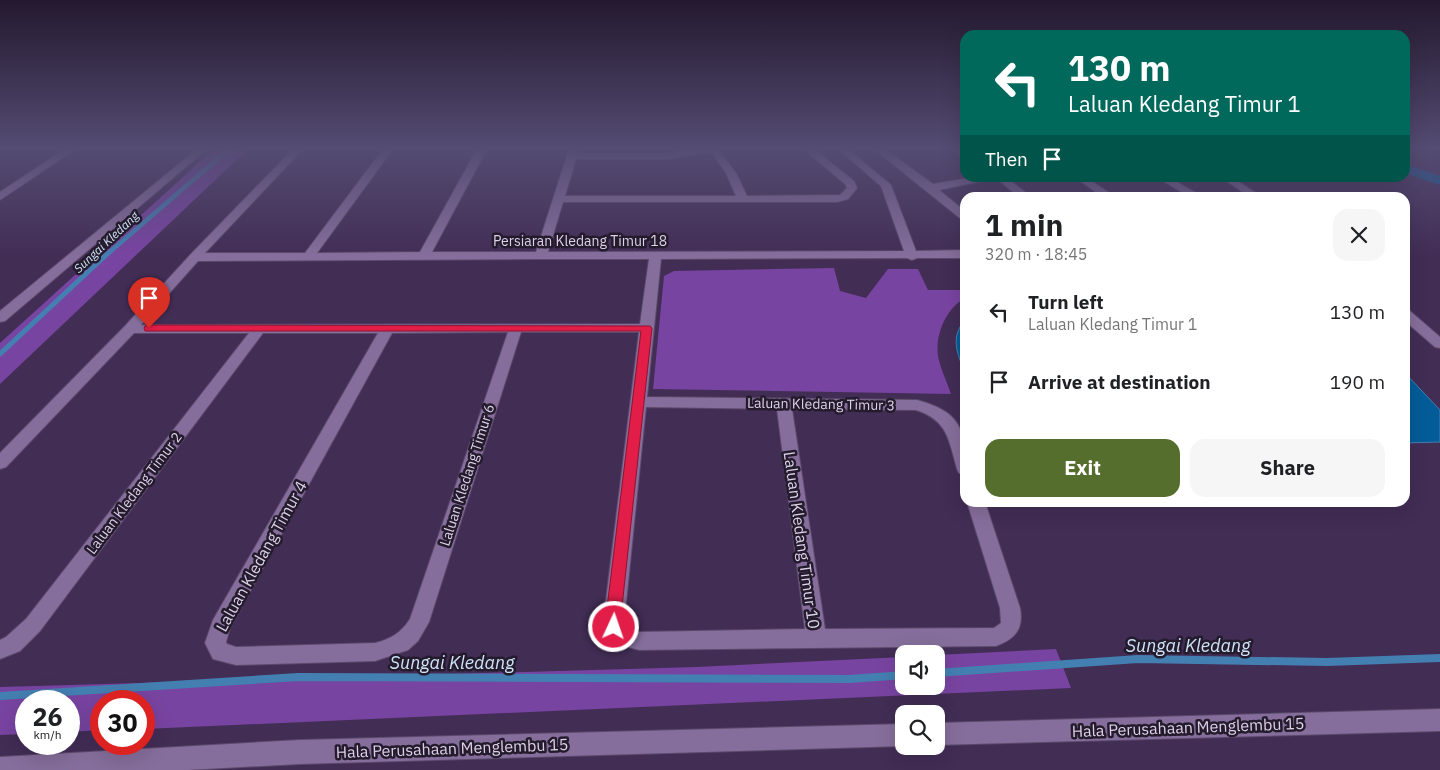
<!DOCTYPE html>
<meta charset="utf-8">
<style>
:root{--surface:#fff;--page:#f6f6f6;--text:#202124;--muted:#757577;--accent:#566e2d}
body{margin:0;font-family:"IBM Plex Sans",sans-serif;background:var(--page);color:var(--text);height:100vh;display:flex;flex-direction:column;font-size:19px;white-space:nowrap}
*{box-sizing:border-box;margin:0}
p{font-size:16px;color:var(--muted)}
.icon{flex:none;width:28px;height:28px;fill:none;stroke:currentColor;stroke-width:2;stroke-linecap:round;stroke-linejoin:round}
.map{position:relative;flex:1;overflow:hidden}
.side{position:absolute;left:960px;top:192px;width:450px;height:315px;display:flex;flex-direction:column;background:var(--surface);border-radius:15px;box-shadow:0 5px 20px #0002}
.side>*{flex:none}
.top-card{position:absolute;left:960px;top:30px;width:450px;height:152px;border-radius:15px;box-shadow:0 5px 20px #0002;background:#00695c;color:#fff;overflow:hidden}
.controls{position:absolute;left:895px;top:645px;display:grid;gap:10px}
.controls a{display:grid;place-items:center;width:50px;height:50px;border-radius:10px;background:var(--surface);box-shadow:0 5px 20px #0002;font-size:25px}
.speed{position:absolute;left:15px;top:690px;display:flex;gap:10px;font-size:25px;font-weight:700;text-align:center}
.speed>*{display:grid;place-content:center;width:65px;height:65px;border-radius:50%;background:var(--surface);box-shadow:0 5px 20px #0002;line-height:1}
.speed small{font-size:12px;font-weight:400}
.speed .limit{border:8px solid #d22;background:#fff;color:#111}
.pin{position:absolute;display:grid;place-items:center;width:42px;height:42px;color:#fff;margin:-51px -21px;border-radius:50% 50% 50% 0;rotate:-45deg;box-shadow:0 0 5px #0007}
.pin .icon{rotate:45deg}
.me{position:absolute;width:55px;margin:-28px;rotate:3deg;stroke-linejoin:round;filter:drop-shadow(0 0 4px #0008)}
.turn{display:flex;align-items:center;gap:18px;height:105px;padding:0 25px;font-size:22px}
.turn .icon{width:65px;height:65px;stroke-width:2.5}
.turn b{display:block;font-size:35px;line-height:42px}
.then{display:flex;align-items:center;height:48px;padding:0 25px;background:#0003;gap:10px;font-size:19px}
.round{display:grid;place-items:center;flex:none;width:52px;height:52px;border-radius:15px;background:var(--page)}
.headline{display:flex;align-items:center;justify-content:space-between;height:85px;padding:0 25px}
h1{font-size:30px;font-weight:800;line-height:38px}
.primary-button{display:flex;gap:10px;margin-top:auto;padding:10px 25px}
.primary-button a{flex:1;height:58px;border-radius:15px;background:var(--accent);color:#fff;font-size:20px;font-weight:800;line-height:58px;text-align:center}
.primary-button a+a{background:var(--page);color:var(--text)}
ul{padding:0;list-style:none}
li{display:flex;align-items:center;gap:15px;height:70px;padding:0 25px}
li div{flex:1}
li b{display:block;font-size:19px}
li em{font-style:normal}
.map>svg:first-child{display:block}
.green{fill:#7844a1}
.water{fill:#035c98;stroke:#447fb1}
.lines{fill:none;stroke-linecap:round;stroke-linejoin:round}
.stream-far2{stroke:#447fb1;stroke-width:4.5}
.stream-far1{stroke:#447fb1;stroke-width:5}
.stream{stroke:#447fb1;stroke-width:8}
.canal{fill:#035c98;fill-rule:evenodd}
.minor-casing{stroke:#5b496b;stroke-width:2}
.tertiary-casing{stroke:#5b496b;stroke-width:2}
.minor{fill:#856e9b;fill-rule:evenodd}
.tertiary{fill:#856e9b;fill-rule:evenodd}
.route{fill:#e11d48;stroke:#92132f}
.labels{text-anchor:middle;dominant-baseline:central;stroke-width:5;stroke-linejoin:round;paint-order:stroke}
.far-water-label{font-size:12px;font-style:italic;fill:#cfe4f9;stroke:#241b2d}
.street-label{font-size:14px;fill:#ddd1ea;stroke:#241b2d}
.near-street-label{font-size:16px;fill:#ddd1ea;stroke:#241b2d}
.near-water-label{font-size:18px;font-style:italic;fill:#cfe4f9;stroke:#241b2d}
</style>
<div class="map">
<svg width="1440" height="770" viewBox="0 0 1440 770">
<rect width="100%" height="100%" fill="#422d55"/>
<g class="green">
<polygon points="214,149 248,149 0,384 0,343"/>
<path d="M834 268 840 291 866 298 888 269H918L928 290H965V298C946 309 935 334 938 356 940 368 947 382 951 394L653 389 664 276 674 271Z"/>
<polygon points="1056,649 1071,688 144,729 144,701 101,701 101,730 69,732 69,701 26,701 26,734 0,735 0,687 696,667 904,657 904,686 936,686 936,655"/>
</g>
<g class="water">
<path d="M965 320V372C957 354 950 337 965 320Z"/>
<polygon points="1405,373 1440,410 1440,442 1405,443"/>
</g>
<g class="lines">
<polyline class="stream-far2" points="104,257 229,149"/>
<polyline class="stream-far1" points="0,354 105,256"/>
<g class="stream">
<polyline points="936,673 1138,659 1327,662 1440,658"/>
<polyline points="0,696 298,677 850,679 904,675"/>
</g>
<polygon class="canal" points="1405,164 1440,176 1440,185 1405,173"/>
<g class="minor-casing">
<g id="minor">
<polygon points="65,149 76,149 0,200 0,192"/>
<polygon points="197,149 207,149 5,321 0,322 0,311"/>
<path d="M293 149H303L205 253H305L383 149H393L317 253 420 252 477 149H487L432 252H536L569 149H579L578 153H669L697 149H718L736 173 747 196 840 195 847 188 845 184 803 149H814L854 181 857 188 848 199 837 202H563L548 252 904 251 881 186 838 149H848L891 185 916 251 965 250V258H917L912 260 907 258 661 259 647 397 917 400C964 413 965 431 965 475L959 473 957 469C949 441 948 420 916 410L792 409 825 629 994 628 1001 623 1000 608 967 502H985L1020 608C1024 629 1015 639 996 646L639 650C619 645 604 639 604 616L639 332H521L429 622 418 641 408 650 375 661 236 665 213 659 205 643 213 620 378 333H263L40 631 20 651 0 659V640L6 637 26 619 249 333H134L6 467 0 469V453L125 326 191 254ZM711 152 726 173 736 196H565L576 159H669ZM536 259H649L640 324 141 325 198 261ZM508 332 410 619C401 633 391 639 375 643L236 647 227 644 226 642 230 628 392 333ZM646 407 777 409 805 629 639 632 633 630 624 623Z"/>
<polygon points="874,149 885,149 933,184 969,178 988,178 983,181 939,190 965,211 965,220 961,219"/>
<polygon points="952,149 965,150 965,157"/>
<polygon points="996,178 1007,178 1033,198 1020,198"/>
<polygon points="1076,178 1087,178 1117,198 1104,198"/>
<polygon points="1158,178 1170,178 1205,198 1191,198"/>
<polygon points="1440,709 1440,731 936,745 936,723"/>
<polygon points="904,724 904,746 300,764 187,770 0,770 0,757 300,740"/>
</g>
</g>
<g class="tertiary-casing">
<g id="tertiary">
<polygon points="1222,178 1233,178 1264,198 1251,198"/>
<polygon points="1405,310 1410,311 1440,337 1440,348 1435,347 1405,321"/>
</g>
</g>
<use href="#minor" class="minor"/>
<use href="#tertiary" class="tertiary"/>
</g>
<linearGradient id="sky" x2="0" y2="1"><stop stop-color="#24192f"/><stop offset="0.58" stop-color="#544c73"/><stop offset="1" stop-color="#544c73" stop-opacity="0"/></linearGradient>
<rect width="1440" height="256" fill="url(#sky)"/>
<polygon class="route" points="149,325 650,326 652,328 621,616 622,627 620,632 614,634 609,632 606,616 641,331 145,331 144,328 145,326"/>
<g class="labels">
<g class="far-water-label">
<text transform="translate(106 242) rotate(-43)">Sungai Kledang</text>
</g>
<g class="street-label">
<text x="580" y="241">Persiaran Kledang Timur 18</text>
<text transform="translate(821 404) rotate(1)">Laluan Kledang Timur 3</text>
<text transform="translate(467 475) rotate(-72)">Laluan Kledang Timur 6</text>
<text transform="translate(134 493) rotate(-53)">Laluan Kledang Timur 2</text>
</g>
<g class="near-street-label">
<text transform="translate(802 540) rotate(82)">Laluan Kledang Timur 10</text>
<text transform="translate(261 556) rotate(-61)">Laluan Kledang Timur 4</text>
<text transform="translate(1188 727) rotate(-2)">Hala Perusahaan Menglembu 15</text>
<text transform="translate(452 748) rotate(-2)">Hala Perusahaan Menglembu 15</text>
</g>
<g class="near-water-label">
<text x="1188" y="645">Sungai Kledang</text>
<text x="452" y="662">Sungai Kledang</text>
</g>
</g>
</svg>
<div class="controls">
<a><svg class="icon" aria-label="sound" viewBox="0 0 24 24"><path d="M4 9h4l5-4v14l-5-4H4zM17 9q2 3 0 6"/></svg></a>
<a><svg class="icon" aria-label="search" viewBox="0 0 24 24"><circle cx="10" cy="10" r="6"/><path d="M15 15l6 6"/></svg></a>
</div>
<div class="speed"><div>26<small>km/h</small></div><div class="limit">30</div></div>
<div class="pin" style="left:149px;top:328px;background:#d93025"><svg class="icon" aria-label="arrive" viewBox="0 0 24 24"><path d="M6 21V4h12l-3 4 3 4H6"/></svg></div>
<svg class="me" style="left:614px;top:627px" viewBox="-20 -20 40 40"><circle r="17" fill="#e11d48" stroke="#fff" stroke-width="3"/><path d="M0-11L8 9 0 5-8 9z" fill="#fff"/></svg>
<div class="top-card">
<div class="turn"><svg class="icon" aria-label="left" viewBox="0 0 24 24"><path d="M17 20v-9H6M10 6l-5 5 5 5"/></svg><div><b>130 m</b>Laluan Kledang Timur 1</div></div>
<div class="then">Then<svg class="icon" aria-label="arrive" viewBox="0 0 24 24"><path d="M6 21V4h12l-3 4 3 4H6"/></svg></div>
</div>
<section class="side">
<div class="headline"><div><h1>1 min</h1><p>320 m · 18:45</p></div><a class="round"><svg class="icon" aria-label="close" viewBox="0 0 24 24"><path d="M6 6l12 12M18 6L6 18"/></svg></a></div>
<ul>
<li><svg class="icon" aria-label="left" viewBox="0 0 24 24"><path d="M17 20v-9H6M10 6l-5 5 5 5"/></svg><div><b>Turn left</b><p>Laluan Kledang Timur 1</p></div><em>130 m</em></li>
<li><svg class="icon" aria-label="arrive" viewBox="0 0 24 24"><path d="M6 21V4h12l-3 4 3 4H6"/></svg><div><b>Arrive at destination</b></div><em>190 m</em></li>
</ul>
<div class="primary-button"><a>Exit</a><a>Share</a></div>
</section>
</div>
